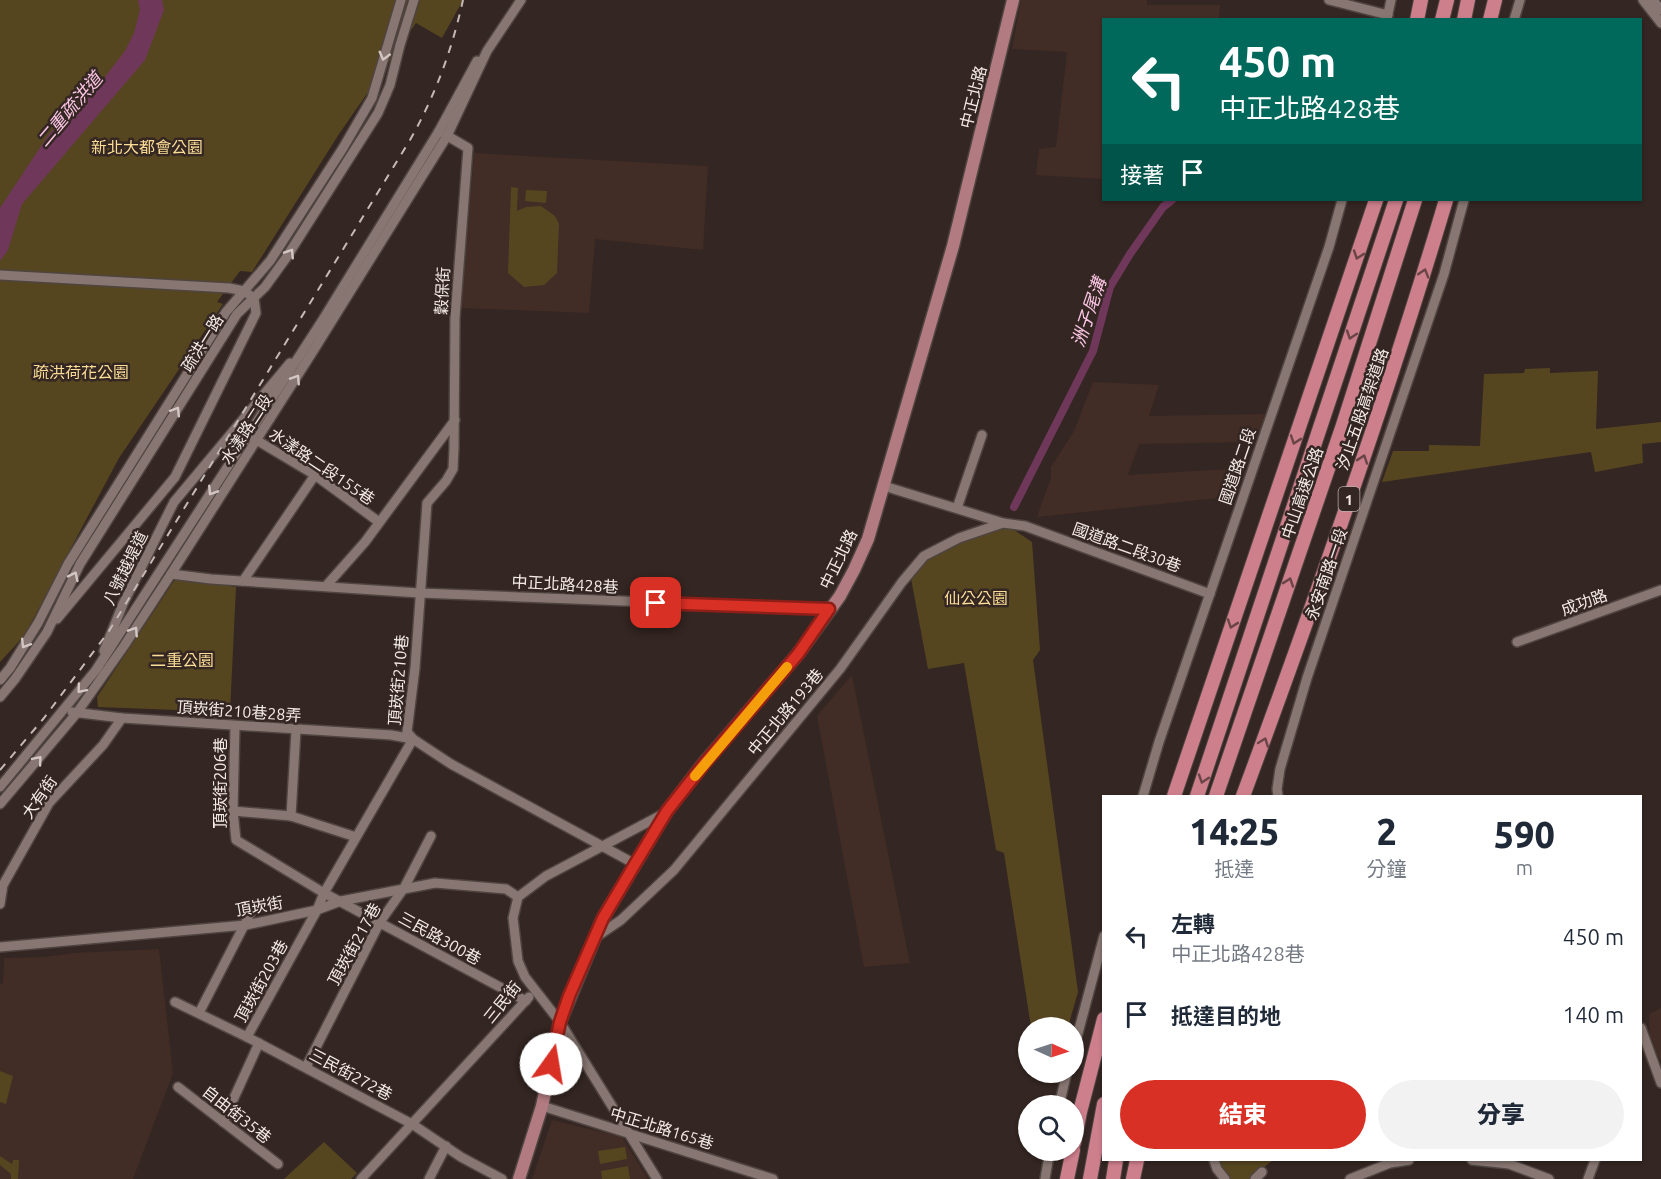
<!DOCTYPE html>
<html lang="zh-TW">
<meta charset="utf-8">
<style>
:root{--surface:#fff;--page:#f2f2f3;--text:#1f2937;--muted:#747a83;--accent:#d93025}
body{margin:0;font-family:Ubuntu,"Noto Sans TC",sans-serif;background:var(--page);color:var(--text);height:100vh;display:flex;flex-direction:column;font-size:22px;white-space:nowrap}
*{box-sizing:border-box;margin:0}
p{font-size:20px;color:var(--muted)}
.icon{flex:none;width:33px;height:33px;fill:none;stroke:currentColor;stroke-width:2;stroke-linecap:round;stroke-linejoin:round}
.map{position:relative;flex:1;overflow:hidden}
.details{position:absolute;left:1102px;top:795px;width:540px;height:366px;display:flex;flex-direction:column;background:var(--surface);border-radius:0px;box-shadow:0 2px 4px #0004}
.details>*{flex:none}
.guide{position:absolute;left:1102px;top:18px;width:540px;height:183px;border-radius:0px;box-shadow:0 2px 4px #0004;background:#00695c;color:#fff;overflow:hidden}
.needle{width:39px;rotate:93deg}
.buttons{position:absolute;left:1018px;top:1017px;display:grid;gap:12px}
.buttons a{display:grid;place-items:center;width:66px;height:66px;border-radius:50%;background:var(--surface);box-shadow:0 2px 4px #0004;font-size:30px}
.pin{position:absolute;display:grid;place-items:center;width:51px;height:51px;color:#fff;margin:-26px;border-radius:12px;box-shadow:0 3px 9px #0006}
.me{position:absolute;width:66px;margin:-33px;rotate:13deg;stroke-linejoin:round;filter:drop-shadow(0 0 4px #0008)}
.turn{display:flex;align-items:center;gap:21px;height:126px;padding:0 18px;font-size:27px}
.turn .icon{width:78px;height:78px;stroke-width:2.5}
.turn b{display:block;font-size:42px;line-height:51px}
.then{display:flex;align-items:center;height:57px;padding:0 18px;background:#0003;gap:12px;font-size:22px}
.eta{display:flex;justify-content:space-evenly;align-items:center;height:102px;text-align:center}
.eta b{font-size:36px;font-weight:800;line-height:42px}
.cta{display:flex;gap:12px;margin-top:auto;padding:12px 18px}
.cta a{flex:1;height:69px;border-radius:36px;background:var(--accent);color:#fff;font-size:24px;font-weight:800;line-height:69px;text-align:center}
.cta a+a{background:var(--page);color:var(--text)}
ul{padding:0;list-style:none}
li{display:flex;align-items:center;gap:18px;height:78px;padding:0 18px}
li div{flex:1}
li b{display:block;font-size:22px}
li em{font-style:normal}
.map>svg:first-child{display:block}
.built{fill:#412c26}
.green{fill:#564620}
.water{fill:#6f375a}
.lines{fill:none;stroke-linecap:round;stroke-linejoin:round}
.canal{stroke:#6f375a;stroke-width:8}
.minor-casing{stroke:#4f4440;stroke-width:12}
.major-casing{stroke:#4f4440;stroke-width:15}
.highway-casing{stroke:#4f4440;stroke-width:16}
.minor{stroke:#877671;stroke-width:9}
.major{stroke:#b27b81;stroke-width:12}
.highway{stroke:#ce7f8c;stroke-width:14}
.rail{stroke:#c5bab7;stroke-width:2;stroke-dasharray:8 8;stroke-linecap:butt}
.oneway{stroke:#d3c7c4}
.oneway2{stroke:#6a4547}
.route-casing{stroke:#8d1f18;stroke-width:15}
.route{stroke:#d93025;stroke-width:10}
.slow{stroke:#f59e0b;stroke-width:10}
.labels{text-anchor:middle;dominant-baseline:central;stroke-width:5;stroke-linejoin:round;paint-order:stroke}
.shield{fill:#342622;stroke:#baafac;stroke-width:1.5}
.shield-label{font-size:15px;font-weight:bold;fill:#f4eae7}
.street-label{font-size:16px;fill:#f4eae7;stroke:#342622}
.park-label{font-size:16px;fill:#fbdd95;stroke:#342622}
.water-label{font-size:18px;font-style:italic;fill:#fbc5e4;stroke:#342622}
</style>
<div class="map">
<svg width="1661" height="1179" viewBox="0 0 1661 1179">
<rect width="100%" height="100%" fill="#342622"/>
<g class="built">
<polygon points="1021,0 1147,0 1147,5 1220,5 1219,19 1104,20 1104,179 1036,175 1039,149 1056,147 1067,52 1012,49"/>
<polygon points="474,153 708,166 703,250 595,239 589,313 461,308"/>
<polygon points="1093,382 1159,385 1149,416 1265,414 1256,442 1139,444 1128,475 1246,468 1237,496 1037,517 1051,478 1051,467 1074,431"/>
<polygon points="852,675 910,963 864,967 817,716"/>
<polygon points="159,949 173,1073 133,1179 0,1179 0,985 3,983 4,958 44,957 74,953"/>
<polygon points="1661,1008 1661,1062 1650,1040 1649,1014"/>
<polygon points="552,1120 622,1137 648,1179 532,1179"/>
</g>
<g class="green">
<polygon points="0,0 463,0 442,38 416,23 339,134 252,272 240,271 217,302 223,304 119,458 24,636 0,662"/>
<polygon points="511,187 518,188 517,211 526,207 541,206 555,216 559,224 557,273 544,285 524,287 508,273"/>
<polygon points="526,190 547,191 546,203 525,201"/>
<polygon points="1550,368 1550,373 1598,371 1596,429 1661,422 1661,442 1642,444 1643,463 1595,472 1591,452 1382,482 1393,451 1429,451 1429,445 1480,446 1484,374 1524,373 1525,369"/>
<polygon points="1001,521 1032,542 1040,650 1033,660 1078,992 1068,1027 1031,1027 1004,853 996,850 964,663 928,669 910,573 946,541"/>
<polygon points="176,578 236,587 230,712 98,707 97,697"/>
<polygon points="0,1071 13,1076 6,1104 0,1102"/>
<polygon points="324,1142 357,1173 351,1179 284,1179"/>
<polygon points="625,1147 627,1159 600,1164 598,1151"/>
<polygon points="0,1156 12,1164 13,1160 19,1160 18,1179 11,1179 11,1174 0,1165"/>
<polygon points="1218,1160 1273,1160 1250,1179 1231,1179 1218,1166"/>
<polygon points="628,1166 630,1179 602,1179 601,1171"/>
</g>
<polygon class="water" points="138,0 162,0 164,10 145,60 22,204 8,250 0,261 0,208 49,134 97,87 125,51 134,33 140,10"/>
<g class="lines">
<polyline class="canal" points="1014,507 1093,351 1110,287 1130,254 1163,207 1172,200"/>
<g class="minor-casing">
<g id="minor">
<polyline points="1329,0 1388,15"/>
<polyline points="1643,0 1661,23"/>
<polyline points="1653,0 1661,10"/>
<polyline points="1387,18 1391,0"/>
<polyline points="1514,20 1520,0"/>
<polyline points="439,131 468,148 455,318 454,448 453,469 446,481 427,503 415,668 407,732 413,739 451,764 635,864"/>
<polyline points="0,275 229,288 244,291 254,298 256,313 175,477 57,619"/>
<polyline points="253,438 315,475 379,522"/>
<polyline points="884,486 1003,523 1025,526 1210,594"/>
<polyline points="957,508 982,435"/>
<polyline points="171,574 211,579 419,593 829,609"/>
<polyline points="243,581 315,475"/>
<polyline points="326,586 365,542 455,420"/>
<polyline points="1517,642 1661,590"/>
<polyline points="104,651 123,604 174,502 290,363"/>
<polyline points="0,680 10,668 38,623 68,564 226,312 270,261 343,148 372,98 401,0"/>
<polyline points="0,697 15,679 47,632 80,564 237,314 265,287 286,258 378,113 390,85 400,45 414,0"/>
<polyline points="72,712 122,718 391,735 413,739"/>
<polyline points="235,726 233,811 236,840 324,893 526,1001"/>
<polyline points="296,730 291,816 356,837"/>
<polyline points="413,739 324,893 317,910 247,1037 412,1124 461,1157 502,1179"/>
<polyline points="0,787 96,670 322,321 439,131 477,61"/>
<polyline points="1143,796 1159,742 1329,247 1342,200"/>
<polyline points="1278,796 1277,789 1280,769 1307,678 1444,274 1464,200"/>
<polyline points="0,804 76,714 124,646 171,574 315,348 447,136 487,51 521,0"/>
<polyline points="233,811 291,816"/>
<polyline points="0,904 3,885 49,803 103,745 122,718"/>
<polyline points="596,937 621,920 674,870 840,669 902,582 924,556 959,538 1003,523"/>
<polyline points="0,947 246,925 317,910 341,901 435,883 506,889 518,897"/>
<polyline points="175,1002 247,1037"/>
<polyline points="199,1013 252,910"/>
<polyline points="1641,1028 1661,1083"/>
<polyline points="1074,1048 1104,936"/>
<polyline points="306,1067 380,922 404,888 431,836"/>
<polyline points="178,1087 278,1164"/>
<polyline points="542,1106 773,1179"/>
<polyline points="1059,1106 1067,1072"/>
<polyline points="223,1122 259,1043"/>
<polyline points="1214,1160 1217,1169 1225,1179"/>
<polyline points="1472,1160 1509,1164 1549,1179"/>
<polyline points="361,1179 529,997"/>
<polyline points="429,1179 446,1146"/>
<polyline points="657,1179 560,1022 525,977 518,961 513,918 518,897 546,876 665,813"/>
<polyline points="1045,1179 1050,1150"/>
<polyline points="1255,1179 1262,1172"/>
<polyline points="1350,1179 1390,1163 1409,1160"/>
<polyline points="1588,1179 1595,1160"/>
</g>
</g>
<g class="major-casing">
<polyline id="major" points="519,1179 542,1106 560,1022 603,918 667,811 703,764 798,654 840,596 854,570 868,539 953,246 1013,0"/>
</g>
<g class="highway-casing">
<g id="highway">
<polyline points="1417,20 1421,0"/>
<polyline points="1442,20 1447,0"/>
<polyline points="1464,20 1468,0"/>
<polyline points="1490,20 1495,0"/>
<polyline points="1174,796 1376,200"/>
<polyline points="1197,796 1396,200"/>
<polyline points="1216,796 1343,425 1415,200"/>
<path d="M1243 796C1316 599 1386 401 1446 200"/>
<polyline points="1074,1143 1080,1112 1104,1019"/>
<polyline points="1067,1179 1073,1150"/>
<polyline points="1090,1179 1104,1104"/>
<polyline points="1113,1179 1116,1160"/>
<polyline points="1133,1179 1137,1160"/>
</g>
</g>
<use href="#minor" class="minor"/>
<use href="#major" class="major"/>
<use href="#highway" class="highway"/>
<path class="rail" d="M0 770 44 718 109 631 410 140C435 96 452 50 463 0"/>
</g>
<defs><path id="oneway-chevron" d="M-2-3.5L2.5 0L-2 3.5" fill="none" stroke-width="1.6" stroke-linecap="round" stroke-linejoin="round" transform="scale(1.5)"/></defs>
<g class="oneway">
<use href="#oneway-chevron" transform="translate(384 56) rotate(105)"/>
<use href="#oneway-chevron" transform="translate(290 253) rotate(-57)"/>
<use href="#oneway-chevron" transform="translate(296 379) rotate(-57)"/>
<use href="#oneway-chevron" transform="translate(176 411) rotate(-58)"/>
<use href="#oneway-chevron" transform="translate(212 491) rotate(123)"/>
<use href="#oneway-chevron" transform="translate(74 576) rotate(-64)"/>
<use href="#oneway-chevron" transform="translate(134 631) rotate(-57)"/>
<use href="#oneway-chevron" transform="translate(25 644) rotate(122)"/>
<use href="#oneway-chevron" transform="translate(81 689) rotate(130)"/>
<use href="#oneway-chevron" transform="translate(38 760) rotate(-50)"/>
</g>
<g class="oneway2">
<use href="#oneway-chevron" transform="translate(1358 255) rotate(109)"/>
<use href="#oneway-chevron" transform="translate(1424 273) rotate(-73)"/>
<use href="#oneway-chevron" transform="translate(1351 335) rotate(108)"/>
<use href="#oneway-chevron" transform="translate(1295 440) rotate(109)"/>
<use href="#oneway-chevron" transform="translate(1363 459) rotate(-71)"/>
<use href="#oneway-chevron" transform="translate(1289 582) rotate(-71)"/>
<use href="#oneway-chevron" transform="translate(1232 624) rotate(109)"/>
<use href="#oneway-chevron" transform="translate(1264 742) rotate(-70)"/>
<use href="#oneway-chevron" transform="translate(1203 779) rotate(108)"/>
</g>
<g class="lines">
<g class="route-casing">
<polyline id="route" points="551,1064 560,1022 569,996 603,918 635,864 667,811 704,764 798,654 829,609 656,603"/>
</g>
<use href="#route" class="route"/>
<polyline class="slow" points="695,776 787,667"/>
</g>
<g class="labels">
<rect class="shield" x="1338.5" y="487" width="21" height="24" rx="4.5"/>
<g class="shield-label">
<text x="1349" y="499">1</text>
</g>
<g class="street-label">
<text transform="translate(973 97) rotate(-76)">中正北路</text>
<text transform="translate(442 291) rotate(-87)">穀保街</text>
<text transform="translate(202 343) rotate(-58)">疏洪一路</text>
<text transform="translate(1362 409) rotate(-71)">汐止五股高架道路</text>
<text transform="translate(246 429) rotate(-57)">水漾路二段</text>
<text transform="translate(322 466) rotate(34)">水漾路二段155巷</text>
<text transform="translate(1237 466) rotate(-71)">國道路二段</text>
<text transform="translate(1302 493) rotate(-71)">中山高速公路</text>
<text transform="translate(1127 547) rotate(20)">國道路二段30巷</text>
<text transform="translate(838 559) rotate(-64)">中正北路</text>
<text transform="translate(125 568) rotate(-64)">八號越堤道</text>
<text transform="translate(1326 574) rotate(-71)">永安南路一段</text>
<text transform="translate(565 584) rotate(3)">中正北路428巷</text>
<text transform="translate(1584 602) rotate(-20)">成功路</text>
<text transform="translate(398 680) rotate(-85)">頂崁街210巷</text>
<text transform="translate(239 711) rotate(4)">頂崁街210巷28弄</text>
<text transform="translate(785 712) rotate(-50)">中正北路193巷</text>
<text transform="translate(220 783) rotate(-90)">頂崁街206巷</text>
<text transform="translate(39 797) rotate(-55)">大有街</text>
<text transform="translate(259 906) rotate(-10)">頂崁街</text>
<text transform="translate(440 938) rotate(29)">三民路300巷</text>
<text transform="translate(354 944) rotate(-61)">頂崁街217巷</text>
<text transform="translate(261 981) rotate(-61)">頂崁街203巷</text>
<text transform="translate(502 1002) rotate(-51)">三民街</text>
<text transform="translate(351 1074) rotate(28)">三民街272巷</text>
<text transform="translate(237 1114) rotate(38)">自由街35巷</text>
<text transform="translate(662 1128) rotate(17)">中正北路165巷</text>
</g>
<g class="park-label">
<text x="147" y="147">新北大都會公園</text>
<text x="81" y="372">疏洪荷花公園</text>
<text x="976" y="598">仙公公園</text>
<text x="182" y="660">二重公園</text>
</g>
<g class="water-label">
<text transform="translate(69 109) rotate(-50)">二重疏洪道</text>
<text transform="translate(1088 312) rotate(-71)">洲子尾溝</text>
</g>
</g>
</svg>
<div class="buttons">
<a><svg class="needle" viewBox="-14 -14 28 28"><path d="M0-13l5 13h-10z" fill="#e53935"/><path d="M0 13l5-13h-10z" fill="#747a83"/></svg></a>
<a><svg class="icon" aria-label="search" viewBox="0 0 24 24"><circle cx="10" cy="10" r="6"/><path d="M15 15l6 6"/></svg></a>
</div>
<div class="pin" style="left:656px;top:603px;background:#d93025"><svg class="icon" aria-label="arrive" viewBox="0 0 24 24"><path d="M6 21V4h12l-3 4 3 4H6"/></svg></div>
<svg class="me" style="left:551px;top:1064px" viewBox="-20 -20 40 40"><circle r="19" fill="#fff"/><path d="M0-13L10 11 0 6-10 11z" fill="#d93025"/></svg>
<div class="guide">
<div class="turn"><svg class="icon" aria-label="left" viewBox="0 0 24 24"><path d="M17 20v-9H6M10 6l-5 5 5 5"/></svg><div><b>450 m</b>中正北路428巷</div></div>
<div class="then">接著<svg class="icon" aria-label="arrive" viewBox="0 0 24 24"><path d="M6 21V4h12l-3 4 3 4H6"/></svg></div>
</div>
<section class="details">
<div class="eta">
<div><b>14:25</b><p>抵達</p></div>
<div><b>2</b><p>分鐘</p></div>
<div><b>590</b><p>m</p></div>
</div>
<ul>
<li><svg class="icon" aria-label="left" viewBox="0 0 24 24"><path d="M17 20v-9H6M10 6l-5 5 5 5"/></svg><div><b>左轉</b><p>中正北路428巷</p></div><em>450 m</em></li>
<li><svg class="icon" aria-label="arrive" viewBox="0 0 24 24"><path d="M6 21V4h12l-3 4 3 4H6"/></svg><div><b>抵達目的地</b></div><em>140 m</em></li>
</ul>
<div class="cta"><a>結束</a><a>分享</a></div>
</section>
</div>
